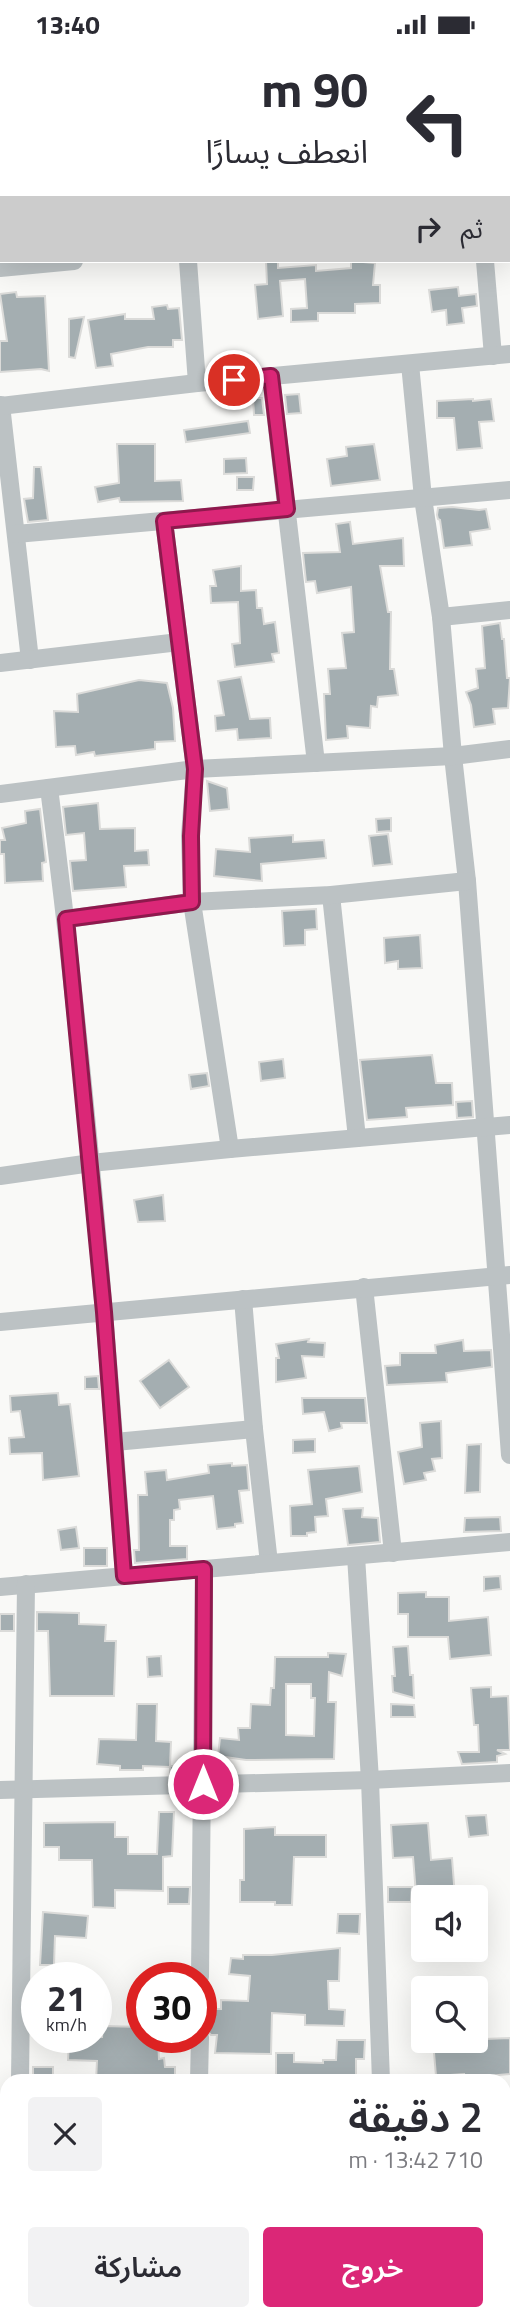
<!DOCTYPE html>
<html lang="ar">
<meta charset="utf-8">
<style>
:root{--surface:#fff;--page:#f2f2f3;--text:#2b2b33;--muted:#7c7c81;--accent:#db2777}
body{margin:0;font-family:"Titillium Web","Noto Sans Arabic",sans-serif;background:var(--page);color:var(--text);direction:rtl;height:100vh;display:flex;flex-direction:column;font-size:26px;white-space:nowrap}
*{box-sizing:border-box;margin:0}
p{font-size:23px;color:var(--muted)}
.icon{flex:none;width:38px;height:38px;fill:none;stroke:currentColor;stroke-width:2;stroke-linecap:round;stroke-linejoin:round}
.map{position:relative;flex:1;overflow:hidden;direction:ltr}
.side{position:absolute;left:0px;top:2025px;width:511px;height:247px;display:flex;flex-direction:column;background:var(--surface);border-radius:21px 21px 0 0;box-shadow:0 7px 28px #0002;direction:rtl}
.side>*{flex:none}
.guide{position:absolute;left:0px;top:0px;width:511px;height:214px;box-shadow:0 7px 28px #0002;direction:rtl;background:#fff;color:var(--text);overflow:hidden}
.buttons{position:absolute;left:411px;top:1836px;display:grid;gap:14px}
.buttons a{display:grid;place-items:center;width:77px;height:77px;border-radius:7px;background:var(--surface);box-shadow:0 7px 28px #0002;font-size:35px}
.speed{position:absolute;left:21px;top:1913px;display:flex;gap:14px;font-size:35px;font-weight:700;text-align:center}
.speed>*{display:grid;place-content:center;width:91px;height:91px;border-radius:50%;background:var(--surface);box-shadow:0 7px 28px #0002;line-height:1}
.speed small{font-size:18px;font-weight:400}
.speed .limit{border:10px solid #d22;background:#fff;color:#111}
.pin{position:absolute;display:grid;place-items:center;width:60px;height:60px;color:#fff;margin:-30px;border:4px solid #fff;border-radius:50%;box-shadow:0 2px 7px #0007}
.me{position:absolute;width:77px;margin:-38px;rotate:0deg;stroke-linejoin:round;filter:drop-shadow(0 0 5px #0008)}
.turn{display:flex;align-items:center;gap:24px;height:147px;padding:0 28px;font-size:32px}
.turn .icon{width:91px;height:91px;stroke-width:2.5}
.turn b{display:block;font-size:49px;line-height:60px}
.then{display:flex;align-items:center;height:66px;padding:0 28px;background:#0003;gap:14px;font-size:26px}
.round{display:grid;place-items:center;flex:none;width:74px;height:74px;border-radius:7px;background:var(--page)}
.summary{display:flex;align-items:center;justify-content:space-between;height:119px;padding:0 28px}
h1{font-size:42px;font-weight:600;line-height:52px}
.action{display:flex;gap:14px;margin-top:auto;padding:14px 28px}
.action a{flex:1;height:80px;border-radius:7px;background:var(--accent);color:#fff;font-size:28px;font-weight:600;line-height:80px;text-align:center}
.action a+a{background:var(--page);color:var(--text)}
.status{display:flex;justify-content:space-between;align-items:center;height:49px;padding:0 35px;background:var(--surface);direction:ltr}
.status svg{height:19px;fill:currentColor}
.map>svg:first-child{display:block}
.building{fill:#a4aeb1;stroke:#dbdbd9;stroke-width:2;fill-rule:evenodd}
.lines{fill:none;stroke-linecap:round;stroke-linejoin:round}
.minor{stroke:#bcc2c4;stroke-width:18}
.route-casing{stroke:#8e194d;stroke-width:18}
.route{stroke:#db2777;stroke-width:12}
</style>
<div class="status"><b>13:40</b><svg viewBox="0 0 49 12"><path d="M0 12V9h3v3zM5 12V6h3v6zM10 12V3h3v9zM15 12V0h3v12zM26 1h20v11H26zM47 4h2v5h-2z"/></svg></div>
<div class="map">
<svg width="510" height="2271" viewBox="0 0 510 2271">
<rect width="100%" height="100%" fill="#f9f9f7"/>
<g class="building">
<polygon points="266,212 278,212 278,219 316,216 316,222 351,219 351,212 375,214 373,236 380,236 380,254 355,255 355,264 318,264 318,272 291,273 291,260 307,259 305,230 280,232 283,267 258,270 255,236 267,235"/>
<polygon points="458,238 459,247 476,245 477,257 462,259 464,274 447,276 446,261 432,263 429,241"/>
<polygon points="16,243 17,248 45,247 49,322 41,320 0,323 0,292 7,292 0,245"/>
<polygon points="167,256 168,260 179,259 182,291 173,291 173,298 148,298 111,305 113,317 96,319 88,271 125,265 125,270 154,270 152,258"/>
<polygon points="84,268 75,309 69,308 69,270"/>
<polygon points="299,345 301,364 287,365 285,346"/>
<polygon points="253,349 262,349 264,366 254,366"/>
<polygon points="473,350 473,352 491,350 494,372 479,373 482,399 457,401 454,369 437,369 437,352"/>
<polygon points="248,372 250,384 186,393 184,381"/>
<polygon points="117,395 155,395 155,432 181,431 183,452 120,453 119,449 98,453 95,438 119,434"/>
<polygon points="374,395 380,431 331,437 327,410 347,407 346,398"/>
<polygon points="246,409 247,424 224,425 224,410"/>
<polygon points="34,418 41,418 48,471 28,473 24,450 33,449"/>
<polygon points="237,428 254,428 253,441 237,441"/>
<polygon points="452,458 479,461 486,460 490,480 470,483 472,496 444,499 440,471 438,470 437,466 438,459"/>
<polygon points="350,473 353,495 403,489 404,517 380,517 388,563 391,563 390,620 394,620 398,646 378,648 377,658 371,657 370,679 347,677 348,689 326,691 324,645 330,645 328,620 346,619 342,584 354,583 351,538 317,544 315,532 306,533 303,504 340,503 336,475"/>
<polygon points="241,517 241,542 256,541 257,559 262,559 264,575 275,573 279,604 272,605 274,613 235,618 232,595 240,594 238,553 211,554 210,537 216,537 213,521"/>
<polygon points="500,574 502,590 504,590 507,629 510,629 508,659 493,660 495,675 474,678 471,656 466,643 478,639 476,620 485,619 482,577"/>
<polygon points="241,628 250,670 270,669 271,689 238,691 237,680 216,682 215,667 224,666 218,632"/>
<polygon points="139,631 167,634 173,659 175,692 155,693 155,700 95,707 94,703 76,706 75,697 56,698 54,662 78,663 77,645"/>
<polygon points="207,732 227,739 229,760 210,762"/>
<polygon points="98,754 100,780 135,779 135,802 148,801 149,816 124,817 126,838 73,842 70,812 86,811 84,784 66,786 63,758"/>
<polygon points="40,760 46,813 42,814 43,832 5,834 4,805 0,805 0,791 5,791 2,779 26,774 25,762"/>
<polygon points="391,769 391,782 377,783 376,770"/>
<polygon points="388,785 392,815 373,817 369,787"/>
<polygon points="293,786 293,793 324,791 326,809 261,815 262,832 214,827 216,800 250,803 249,789"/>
<polygon points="316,860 317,880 305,881 305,896 284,897 282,862"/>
<polygon points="420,886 422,919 398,920 398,912 385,914 384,889"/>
<polygon points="432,1006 436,1034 452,1034 453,1056 406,1059 407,1068 367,1071 360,1011"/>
<polygon points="283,1010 285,1029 261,1032 259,1013"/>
<polygon points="207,1024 209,1037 191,1040 189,1026"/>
<polygon points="472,1052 473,1068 457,1069 456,1053"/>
<polygon points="163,1146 165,1172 138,1173 134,1151"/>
<polygon points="309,1290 308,1293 325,1294 324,1308 302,1307 306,1329 276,1333 276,1309 279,1309 276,1295"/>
<polygon points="463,1291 464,1302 491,1301 492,1318 446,1324 447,1333 387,1336 385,1317 400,1316 400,1304 436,1304 435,1296"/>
<polygon points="169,1311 189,1338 160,1359 140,1332"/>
<polygon points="98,1327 99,1340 85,1340 85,1328"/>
<polygon points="58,1344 59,1356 70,1355 79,1427 43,1431 42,1404 10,1405 9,1389 24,1388 20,1362 11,1363 10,1347"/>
<polygon points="302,1349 365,1349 367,1374 341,1374 342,1379 329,1382 324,1363 303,1365"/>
<polygon points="441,1372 442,1409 432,1410 435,1422 424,1424 426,1431 404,1435 398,1403 422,1398 420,1374"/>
<polygon points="315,1390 315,1403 293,1404 293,1391"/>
<polygon points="481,1395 480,1443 465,1444 467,1396"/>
<polygon points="232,1414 232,1417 247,1416 249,1441 239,1442 243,1474 235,1475 235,1478 217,1480 213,1447 179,1451 180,1460 174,1461 174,1471 170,1471 170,1497 187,1497 187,1510 135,1514 134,1501 139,1501 138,1446 147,1446 145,1423 166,1421 167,1431 209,1424 208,1416"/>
<polygon points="359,1417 362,1443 326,1450 328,1467 315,1468 316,1483 307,1484 307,1487 291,1487 290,1457 312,1455 308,1421"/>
<polygon points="363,1459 362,1468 378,1469 380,1493 348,1496 343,1460"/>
<polygon points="500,1468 501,1482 464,1483 465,1469"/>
<polygon points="76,1478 79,1499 61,1501 58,1481"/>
<rect x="84" y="1499" width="23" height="18"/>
<polygon points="500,1527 501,1540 484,1542 484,1528"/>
<polygon points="426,1543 426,1548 449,1548 449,1572 488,1568 491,1606 450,1610 448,1588 408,1588 408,1565 398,1565 398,1544"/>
<polygon points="37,1563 79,1564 79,1575 106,1576 105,1592 116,1592 114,1647 50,1647 48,1582 37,1582"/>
<rect x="0" y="1565" width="14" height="17"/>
<polygon points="408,1597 410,1626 413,1626 414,1649 393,1643 392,1627 395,1627 393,1598"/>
<path d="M328 1604 346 1605 342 1627 329 1623 328 1653H336L334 1710 246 1711 218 1707 220 1689 239 1691 238 1679H250L251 1655 270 1656 271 1639H274L275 1608H328ZM286 1635H311V1649H315L314 1687 286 1686Z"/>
<polygon points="161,1607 162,1627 148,1628 147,1608"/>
<polygon points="491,1638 491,1648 508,1647 510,1701 497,1701 505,1705 497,1707 497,1713 462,1715 458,1703 479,1703 478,1676 474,1676 471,1639"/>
<polygon points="137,1655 157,1655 156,1692 171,1693 170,1718 143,1717 143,1721 120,1721 120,1717 97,1715 99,1690 136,1691"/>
<polygon points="391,1655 414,1656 415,1668 391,1668"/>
<polygon points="170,1717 191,1717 191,1724 170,1725"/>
<polygon points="159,1763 174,1763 172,1807 163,1808 163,1842 115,1841 115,1859 93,1858 92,1811 59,1811 59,1798 44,1798 44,1774 115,1773 115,1788 128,1788 128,1805 157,1805"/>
<polygon points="486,1766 488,1786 469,1788 466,1767"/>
<polygon points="428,1774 431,1811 452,1809 455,1848 439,1848 439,1844 416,1845 413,1808 393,1809 391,1776"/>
<polygon points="275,1778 275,1786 326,1786 326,1808 294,1808 292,1856 275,1856 275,1853 240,1853 240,1831 244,1831 244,1780"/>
<polygon points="168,1838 190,1838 189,1855 168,1855"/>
<polygon points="388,1838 412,1838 411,1853 388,1853"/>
<polygon points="43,1863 88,1867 86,1889 55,1887 54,1916 40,1916"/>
<polygon points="338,1865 360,1865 359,1885 337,1884"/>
<polygon points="340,1899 339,1932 328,1932 329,1960 345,1961 344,1977 305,1976 305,1966 272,1964 271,2005 215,2004 217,1986 211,1986 204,1978 204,1960 221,1960 221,1951 248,1952 250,1927 229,1925 231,1909 243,1910 243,1906 272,1906"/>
<polygon points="103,1977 142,1978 142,1988 158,1988 159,2010 164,2009 165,2018 175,2018 175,2032 96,2032 97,2012 68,2011 69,1990 102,1988"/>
<polygon points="510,1989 510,2025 464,2029 464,2025 436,2027 433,1992"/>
<polygon points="337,1991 365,1991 364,2010 356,2010 356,2032 276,2032 276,2004 294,2004 294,2013 323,2014 323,2011 336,2011"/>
<rect x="33" y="2018" width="20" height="14"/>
</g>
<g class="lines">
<g class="minor">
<polyline points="93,0 93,2"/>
<polyline points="222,0 222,2"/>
<polyline points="347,0 347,2"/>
<polyline points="476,0 476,2"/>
<polyline points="509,166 510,166"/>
<polyline points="188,212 197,334"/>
<polyline points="485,212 493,307"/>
<polyline points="0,219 74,212"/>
<polyline points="410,315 423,449 441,568 453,707 467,832 510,1406"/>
<polyline points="271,327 316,714"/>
<polyline points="1,356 30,611"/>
<polyline points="0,357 197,334 510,305"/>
<polyline points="164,472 195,720 190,787 192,853 230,1100"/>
<polyline points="16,485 510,441"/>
<polyline points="441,568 510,561"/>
<polyline points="0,614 179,593"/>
<path d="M49 739C83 1001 106 1264 124 1527"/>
<polyline points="0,745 195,720 453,707 510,700"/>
<polyline points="331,846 357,1089"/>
<polyline points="66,870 192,853 331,846 467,832"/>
<polyline points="0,1127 91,1114 230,1100 510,1076"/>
<polyline points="364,1238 393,1504"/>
<polyline points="243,1250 254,1380 269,1514"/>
<polyline points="0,1273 510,1226"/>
<polyline points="115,1393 254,1380"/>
<polyline points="356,1507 370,1731 381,2032"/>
<polyline points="0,1538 510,1493"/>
<polyline points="0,1741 370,1731 510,1724"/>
<polyline points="200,1928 204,1520"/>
<polyline points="20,2032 26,1535"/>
<polyline points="199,2032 200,1988"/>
<polyline points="504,2064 510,2064"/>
<polyline points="0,2066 7,2066"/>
<polyline points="25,2264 25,2271"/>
<polyline points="387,2264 387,2271"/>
<polyline points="197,2271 197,2264"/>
</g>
</g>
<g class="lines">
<g class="route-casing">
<polyline id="route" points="203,1735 204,1520 124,1527 104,1263 66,870 192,853 191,787 195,720 164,472 287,460 271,327 234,331"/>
</g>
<use href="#route" class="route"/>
</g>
</svg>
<div class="buttons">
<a><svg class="icon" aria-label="sound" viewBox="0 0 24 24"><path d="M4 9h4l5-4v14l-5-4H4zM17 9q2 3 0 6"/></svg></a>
<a><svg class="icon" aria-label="search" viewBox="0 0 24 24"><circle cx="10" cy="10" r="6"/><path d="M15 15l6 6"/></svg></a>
</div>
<div class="speed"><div>21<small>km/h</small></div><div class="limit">30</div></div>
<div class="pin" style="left:234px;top:331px;background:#d93025"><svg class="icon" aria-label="arrive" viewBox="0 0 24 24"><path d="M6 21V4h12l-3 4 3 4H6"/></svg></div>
<svg class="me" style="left:203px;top:1735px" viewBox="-20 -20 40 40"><circle r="17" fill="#db2777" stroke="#fff" stroke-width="3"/><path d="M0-11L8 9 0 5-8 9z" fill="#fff"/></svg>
<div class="guide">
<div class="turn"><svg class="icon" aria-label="left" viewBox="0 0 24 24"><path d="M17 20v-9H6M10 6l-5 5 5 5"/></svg><div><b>90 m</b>انعطف يسارًا</div></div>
<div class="then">ثم<svg class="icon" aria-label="right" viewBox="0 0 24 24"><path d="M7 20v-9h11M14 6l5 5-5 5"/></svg></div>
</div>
<section class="side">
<div class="summary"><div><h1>2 دقيقة</h1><p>710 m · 13:42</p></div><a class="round"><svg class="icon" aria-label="close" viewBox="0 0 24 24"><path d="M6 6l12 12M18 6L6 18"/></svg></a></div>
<div class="action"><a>خروج</a><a>مشاركة</a></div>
</section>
</div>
